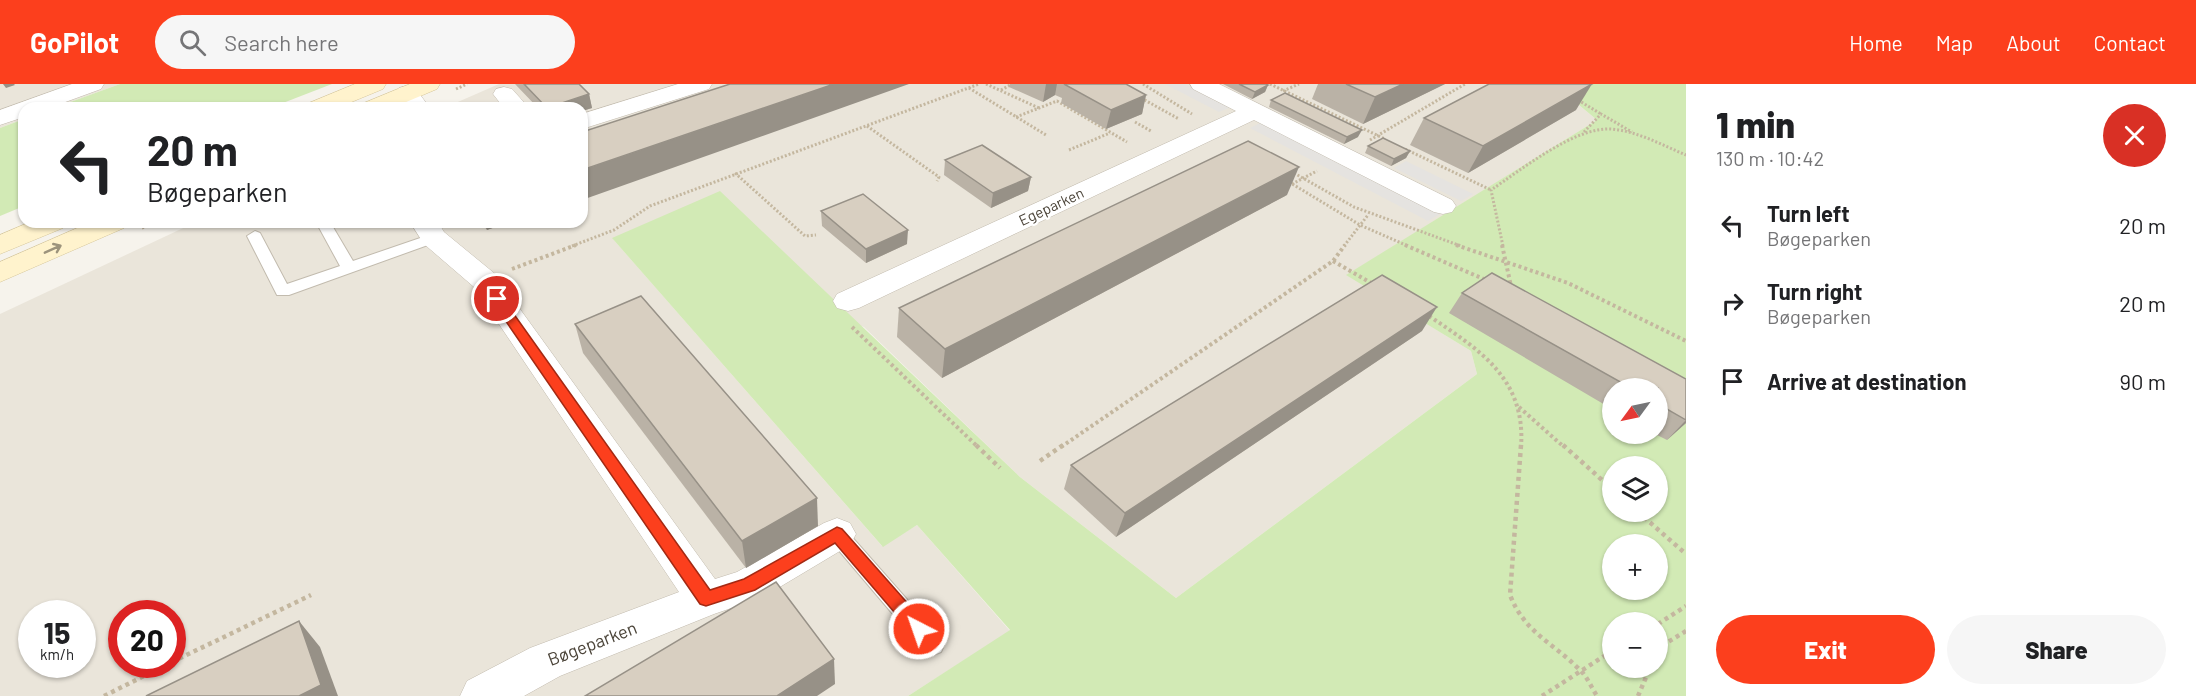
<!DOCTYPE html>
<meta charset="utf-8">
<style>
:root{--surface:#fff;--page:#f6f6f6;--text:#202124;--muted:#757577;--accent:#fc3f1d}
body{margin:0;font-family:Barlow,sans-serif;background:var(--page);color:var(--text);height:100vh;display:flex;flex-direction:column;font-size:22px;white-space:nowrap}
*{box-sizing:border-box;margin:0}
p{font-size:20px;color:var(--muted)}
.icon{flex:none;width:33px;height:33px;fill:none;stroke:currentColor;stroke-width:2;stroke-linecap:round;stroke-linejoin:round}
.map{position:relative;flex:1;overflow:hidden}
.drawer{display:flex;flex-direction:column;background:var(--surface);width:510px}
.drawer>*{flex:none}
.banner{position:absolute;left:18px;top:18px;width:570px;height:126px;border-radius:18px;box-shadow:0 2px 4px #0004;background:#fff;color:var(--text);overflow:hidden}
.needle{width:39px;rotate:237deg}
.fabs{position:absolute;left:1602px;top:294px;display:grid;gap:12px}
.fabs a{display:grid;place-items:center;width:66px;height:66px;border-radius:50%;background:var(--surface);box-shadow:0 2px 4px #0004;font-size:30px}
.speed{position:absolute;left:18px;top:516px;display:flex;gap:12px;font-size:30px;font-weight:700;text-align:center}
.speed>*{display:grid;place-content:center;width:78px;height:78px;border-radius:50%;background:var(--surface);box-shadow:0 2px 4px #0004;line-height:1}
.speed small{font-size:15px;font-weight:400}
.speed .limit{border:9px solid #d22;background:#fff;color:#111}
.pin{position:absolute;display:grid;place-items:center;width:51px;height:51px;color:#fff;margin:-26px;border:3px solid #fff;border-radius:50%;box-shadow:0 2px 6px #0007}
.me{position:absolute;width:66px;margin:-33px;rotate:319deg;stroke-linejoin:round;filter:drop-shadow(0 0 4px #0008)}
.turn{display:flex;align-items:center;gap:21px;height:126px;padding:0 30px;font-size:27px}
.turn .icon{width:78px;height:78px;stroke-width:2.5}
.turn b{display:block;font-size:42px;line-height:51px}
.round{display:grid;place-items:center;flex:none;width:63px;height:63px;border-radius:32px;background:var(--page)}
.overview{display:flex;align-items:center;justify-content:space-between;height:102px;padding:0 30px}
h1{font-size:36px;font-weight:800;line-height:45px}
.action{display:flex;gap:12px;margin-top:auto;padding:12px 30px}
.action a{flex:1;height:69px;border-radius:36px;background:var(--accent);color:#fff;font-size:24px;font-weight:800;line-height:69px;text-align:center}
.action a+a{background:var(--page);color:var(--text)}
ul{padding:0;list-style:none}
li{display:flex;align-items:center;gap:18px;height:78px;padding:0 30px}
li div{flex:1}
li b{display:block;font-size:22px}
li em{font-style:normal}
header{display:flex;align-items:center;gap:36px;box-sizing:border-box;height:84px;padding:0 30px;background:var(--accent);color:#fff}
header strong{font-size:28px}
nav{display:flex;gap:33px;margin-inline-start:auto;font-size:21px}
.search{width:420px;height:54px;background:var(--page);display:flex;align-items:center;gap:15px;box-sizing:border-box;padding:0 21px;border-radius:33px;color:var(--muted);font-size:22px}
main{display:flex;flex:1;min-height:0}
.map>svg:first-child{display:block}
.residential{fill:#eae5da;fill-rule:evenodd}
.green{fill:#d2eab5;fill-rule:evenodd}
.parking{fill:#e5e3e0}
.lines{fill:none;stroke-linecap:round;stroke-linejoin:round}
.lane-casing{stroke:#c2bbae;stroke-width:2}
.street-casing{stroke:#c2bbae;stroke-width:1}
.secondary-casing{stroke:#d6c79b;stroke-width:1}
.path-far2{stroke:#c4b79f;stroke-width:3;stroke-dasharray:2 2;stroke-linecap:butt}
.path-far1{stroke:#c4b79f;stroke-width:4;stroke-dasharray:3 3;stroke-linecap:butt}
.path{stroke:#c4b79f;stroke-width:4.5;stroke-dasharray:4 4;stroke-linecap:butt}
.lane{fill:#fff;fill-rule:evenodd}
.street{fill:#fff;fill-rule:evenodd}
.secondary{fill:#fff3cd;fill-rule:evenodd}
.wall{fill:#bab2a6}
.shaded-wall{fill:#979187}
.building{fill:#d8cfc1;stroke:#979187;stroke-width:1.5}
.oneway{stroke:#9c937c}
.route{fill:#fc3f1d;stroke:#a42913;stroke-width:1.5}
.labels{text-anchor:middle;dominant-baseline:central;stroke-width:4.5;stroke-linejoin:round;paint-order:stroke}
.street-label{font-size:15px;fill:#4b4439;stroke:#fff}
.near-street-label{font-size:18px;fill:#4b4439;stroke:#fff}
</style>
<header>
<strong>GoPilot</strong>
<div class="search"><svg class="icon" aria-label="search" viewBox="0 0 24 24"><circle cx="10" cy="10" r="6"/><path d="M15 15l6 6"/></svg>Search here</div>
<nav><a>Home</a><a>Map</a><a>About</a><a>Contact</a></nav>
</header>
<main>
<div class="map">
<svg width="1686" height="612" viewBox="0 0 1686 612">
<rect width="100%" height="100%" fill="#f6f3ec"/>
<g class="residential">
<polygon points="0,0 120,0 54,24 24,24 24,35 0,44"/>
<path d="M499 0H1526L1579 21 1597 36 1347 191 1471 267 1477 290 1176 514 1020 393 864 243 613 155 882 462 917 441 1010 547 908 612H0V230L196 138H582V24H444ZM32 530H82V580H32ZM122 530H172V580H122Z"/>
</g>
<g class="green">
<polygon points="120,0 332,0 270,24 54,24"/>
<path d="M1526 0H1686V612H908L1010 546 917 441 883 463 612 154 720 107 1020 393 1176 514 1477 290 1471 267 1346 191 1597 36 1579 21ZM1612 304H1658V350H1612ZM1612 382H1658V428H1612ZM1612 460H1658V506H1612ZM1612 538H1658V584H1612Z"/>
<polygon points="24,35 24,122 0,132 0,44"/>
</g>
<g class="parking">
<polygon points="1165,0 1186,0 1231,23 1219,28"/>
<polygon points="1262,38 1440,130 1428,137 1250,44"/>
<polygon points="1406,77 1473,110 1461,117 1394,84"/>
</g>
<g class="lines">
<g class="lane-casing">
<g id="lane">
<polygon points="316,138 330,138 353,177 429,151 439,151 442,154 439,157 289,211 277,211 247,152 255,147 260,149 287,200 340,182"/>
<polygon points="837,441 844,444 941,554 944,561 941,568 933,571 925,568 830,456 827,450 830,444"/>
</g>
</g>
<g class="street-casing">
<g id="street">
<polygon points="72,0 104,0 101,5 49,24 24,24 24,33 0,41 0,26"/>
<polygon points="678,0 712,0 709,5 582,45 582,30"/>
<polygon points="1190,0 1219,0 1452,116 1456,122 1452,128 1443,130 1434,128 1254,36 859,224 848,227 837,224 833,217 837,210 1236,27 1193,5"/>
<polygon points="407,2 415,4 430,24 406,24 396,9 399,4"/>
<polygon points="504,3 512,5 529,24 504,24 493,10 496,5"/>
<polygon points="410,138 438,138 444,148 494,189 715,495 737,488 824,439 837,434 850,439 856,450 850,461 763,513 714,530 560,592 524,612 460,612 467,597 530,564 679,508 474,203 424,160"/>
</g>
</g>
<g class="secondary-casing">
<g id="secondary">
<polygon points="355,0 386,0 383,5 337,24 305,24 309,19"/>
<polygon points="410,0 440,0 437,5 392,24 360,24 364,19"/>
<polygon points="30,138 67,138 63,144 0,170 0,151"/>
<polygon points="91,138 128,138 124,144 0,198 0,178"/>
</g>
</g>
<g class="path-far2">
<polyline points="986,0 1039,24"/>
<polyline points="1143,0 1192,30"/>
<polyline points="1270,0 1385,55"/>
<polyline points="969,4 1046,51"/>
<polyline points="456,5 467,0"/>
<polyline points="1001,6 1012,0"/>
<polyline points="1283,7 1299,0"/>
<polyline points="1141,14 1179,35"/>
<polyline points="1578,16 1601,30"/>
<polyline points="1016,33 1057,17 1127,58"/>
<polyline points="1135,38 1151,47"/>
<polyline points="867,42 939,93 937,97"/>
<polyline points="1584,48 1601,30 1632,48"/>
<polyline points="1370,56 1465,0"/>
<polyline points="1405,65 1491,106"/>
<polyline points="1069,66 1110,49"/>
<polyline points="735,89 805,152 816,151"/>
<polyline points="1294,89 1354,123 1461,162"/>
<polyline points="1289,98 1360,141 1408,162"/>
<polyline points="1292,100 1317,87"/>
<polyline points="142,144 156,138"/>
<polyline points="572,162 614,146 650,122 979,0"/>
<polyline points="1344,162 1368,131"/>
<path d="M1503 162 1491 106C1521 86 1574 43 1611 45 1637 47 1662 61 1686 71"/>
</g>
<g class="path-far1">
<polyline points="1405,161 1486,196"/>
<polyline points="1456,161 1568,199 1686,257"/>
<polyline points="1502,161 1511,202"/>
<polyline points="1333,177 1373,200"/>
<polyline points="512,185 576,161"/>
<path d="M1429 232C1480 266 1526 295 1521 363"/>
<polyline points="852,243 978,363"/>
<polyline points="1519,323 1564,363"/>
<polyline points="1061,363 1333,177 1345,161"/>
</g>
<g class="path">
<polyline points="976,361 1000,384"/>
<path d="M1521 361 1510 511C1525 549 1552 558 1579 585 1587 592 1591 603 1597 612"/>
<polyline points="1563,361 1612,405"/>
<polyline points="1040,377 1063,361"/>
<polyline points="1638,428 1686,470"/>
<polyline points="1658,540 1686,522"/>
<polyline points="1658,569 1668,558 1686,547"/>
<polyline points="172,578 311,511"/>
<polyline points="104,612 168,580"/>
<polyline points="1542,612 1612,567"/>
<polyline points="1638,612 1650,584"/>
</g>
<use href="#lane" class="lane"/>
<use href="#street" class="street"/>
<use href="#secondary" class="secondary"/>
</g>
<g class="wall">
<polygon points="515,0 579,0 589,10 592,24 582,27 582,24 538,24"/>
<polygon points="1010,0 1126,0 1146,11 1142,30 1106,45 1061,19 1062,14 1055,11 1043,18 1009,3"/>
<polygon points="1223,0 1266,0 1268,1 1265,8 1252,15"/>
<polygon points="1318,0 1445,0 1363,40 1312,15"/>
<polygon points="1271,16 1358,53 1344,60 1269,23"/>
<polygon points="1576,26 1468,89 1410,61 1424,34"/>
<polygon points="1368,62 1410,67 1406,74 1391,82 1365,69"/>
<polygon points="945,76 1031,93 1028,107 991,124 944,91"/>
<polygon points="1287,111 942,294 897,253 899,224"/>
<polygon points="821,127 907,160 866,179 822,142"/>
<polygon points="481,138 509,138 487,146"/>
<polygon points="1462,209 1686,295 1686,339 1667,356 1655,350 1658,350 1658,304 1612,304 1612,325 1449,229"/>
<polygon points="575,240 818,442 746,484 583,269"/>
<polygon points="1422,247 1116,453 1064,405 1071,381"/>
</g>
<g class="shaded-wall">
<polygon points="3,0 14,0 15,1 6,4"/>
<polygon points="834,0 909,0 582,116 582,86"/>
<polygon points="1046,0 1057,0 1055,11 1043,18"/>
<polygon points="1403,0 1445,0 1363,40 1375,13"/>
<polygon points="1592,0 1576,26 1468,89 1483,62"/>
<polygon points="1268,1 1265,8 1252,15 1255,8"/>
<polygon points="589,10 592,24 582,27 582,24 547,24"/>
<polygon points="1146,11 1142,30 1106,45 1111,26"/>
<polygon points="1362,46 1358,53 1344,60 1347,53"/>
<polygon points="1410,67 1406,74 1391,82 1394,75"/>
<polygon points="1299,83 1287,111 942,294 945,265"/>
<polygon points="1031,93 1028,107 991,124 993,109"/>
<polygon points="484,138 509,138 487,146"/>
<polygon points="908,146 907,160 866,179 866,165"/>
<polygon points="1437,223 1422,247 1116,453 1125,429"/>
<polygon points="1686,336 1686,339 1667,356"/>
<polygon points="817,414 818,442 746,484 742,457"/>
<polygon points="299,537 320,563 338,612 299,612"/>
<polygon points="834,575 835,600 817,612 777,612"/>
</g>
<g class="building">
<polygon points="524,0 579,0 589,10 547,24"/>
<polygon points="730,0 834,0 582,86 582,48"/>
<polygon points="1064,0 1126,0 1146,11 1111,26"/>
<polygon points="1239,0 1266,0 1268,1 1255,8"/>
<polygon points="1346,0 1403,0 1375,13"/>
<polygon points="1489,0 1592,0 1483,62 1424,34"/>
<polygon points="1285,9 1362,46 1347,53 1271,16"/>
<polygon points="1383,54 1410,67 1394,75 1368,62"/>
<polygon points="1248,57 1299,83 945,265 899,224"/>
<polygon points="982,61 1031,93 993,109 945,76"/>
<polygon points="863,110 908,146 866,165 821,127"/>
<polygon points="1492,189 1686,295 1686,336 1658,320 1658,304 1631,304 1462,209"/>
<polygon points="1382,191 1437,223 1125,429 1071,381"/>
<polygon points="641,212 817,414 742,457 575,240"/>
<polygon points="776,498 834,575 777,612 585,612"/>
<polygon points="299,537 321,601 299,612 146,612"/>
</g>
<defs><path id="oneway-shaft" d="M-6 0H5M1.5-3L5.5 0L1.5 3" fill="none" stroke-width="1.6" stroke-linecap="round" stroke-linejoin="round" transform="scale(1.5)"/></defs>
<use class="oneway" href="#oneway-shaft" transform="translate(53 165) rotate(-24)"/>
<polygon class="route" points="497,211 501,212 710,506 744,495 837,443 842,445 925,539 927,545 925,550 919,552 913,550 835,459 755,506 706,522 700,520 492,217 490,215"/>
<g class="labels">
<g class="street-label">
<text transform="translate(1051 122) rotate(-25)">Egeparken</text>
</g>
<g class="near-street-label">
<text transform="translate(592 559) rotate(-21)">Bøgeparken</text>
</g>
</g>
</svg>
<div class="fabs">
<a><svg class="needle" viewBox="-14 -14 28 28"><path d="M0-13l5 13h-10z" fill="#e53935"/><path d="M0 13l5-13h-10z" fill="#757577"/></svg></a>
<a><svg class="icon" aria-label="layers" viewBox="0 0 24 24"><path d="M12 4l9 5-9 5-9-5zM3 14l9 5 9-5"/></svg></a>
<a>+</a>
<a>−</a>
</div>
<div class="speed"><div>15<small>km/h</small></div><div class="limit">20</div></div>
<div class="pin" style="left:497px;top:215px;background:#d93025"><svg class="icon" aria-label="arrive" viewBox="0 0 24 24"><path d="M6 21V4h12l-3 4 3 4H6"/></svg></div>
<svg class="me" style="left:919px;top:545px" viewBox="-20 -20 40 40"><circle r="17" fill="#fc3f1d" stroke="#fff" stroke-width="3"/><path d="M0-11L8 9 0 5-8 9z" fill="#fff"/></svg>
<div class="banner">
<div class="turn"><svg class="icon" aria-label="left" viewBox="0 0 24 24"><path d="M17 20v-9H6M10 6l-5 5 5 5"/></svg><div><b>20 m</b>Bøgeparken</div></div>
</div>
</div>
<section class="drawer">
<div class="overview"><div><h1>1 min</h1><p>130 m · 10:42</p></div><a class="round" style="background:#d93025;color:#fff"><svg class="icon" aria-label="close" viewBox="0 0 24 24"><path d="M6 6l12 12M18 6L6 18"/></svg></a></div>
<ul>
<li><svg class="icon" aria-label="left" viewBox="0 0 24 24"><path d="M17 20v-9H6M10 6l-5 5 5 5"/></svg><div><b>Turn left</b><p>Bøgeparken</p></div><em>20 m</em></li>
<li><svg class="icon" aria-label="right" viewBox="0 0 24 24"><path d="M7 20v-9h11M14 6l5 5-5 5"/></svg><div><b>Turn right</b><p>Bøgeparken</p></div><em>20 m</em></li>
<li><svg class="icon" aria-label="arrive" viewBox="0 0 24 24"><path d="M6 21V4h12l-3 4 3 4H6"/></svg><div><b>Arrive at destination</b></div><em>90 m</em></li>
</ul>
<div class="action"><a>Exit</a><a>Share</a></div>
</section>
</main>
